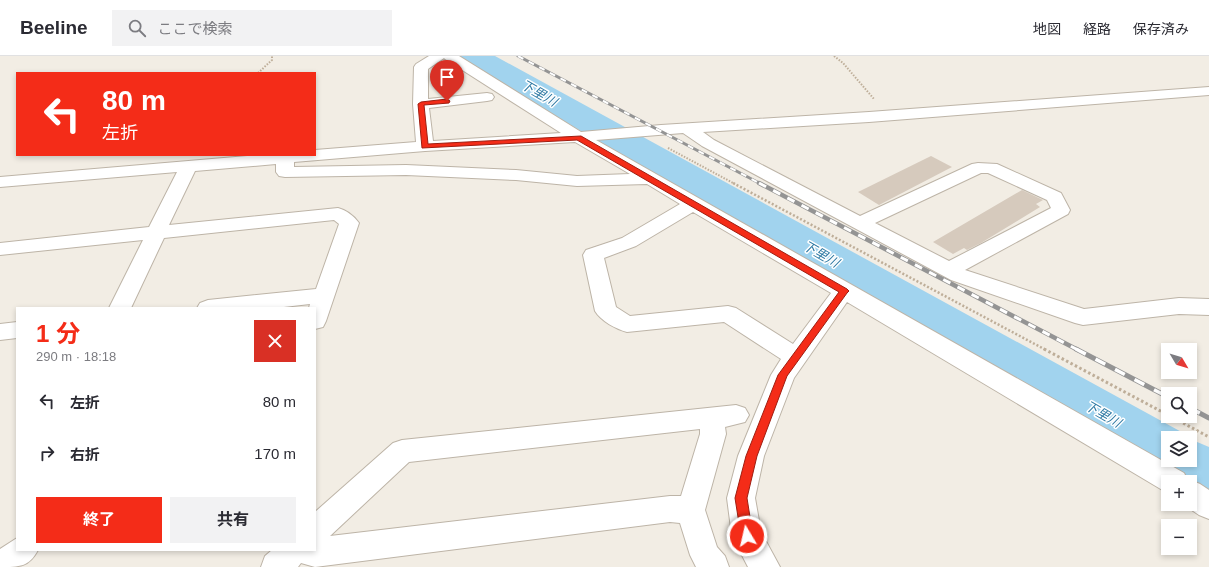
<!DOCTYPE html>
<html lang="ja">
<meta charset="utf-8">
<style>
:root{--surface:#fff;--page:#f2f2f3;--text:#2b2b33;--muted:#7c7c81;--line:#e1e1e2;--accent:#f42c18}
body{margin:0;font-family:Arial,"Noto Sans JP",sans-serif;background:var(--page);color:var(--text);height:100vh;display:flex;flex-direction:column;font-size:15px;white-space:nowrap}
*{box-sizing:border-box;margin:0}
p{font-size:13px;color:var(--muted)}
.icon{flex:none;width:22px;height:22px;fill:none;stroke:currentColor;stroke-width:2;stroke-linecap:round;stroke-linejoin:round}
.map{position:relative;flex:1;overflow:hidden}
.details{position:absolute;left:16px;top:251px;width:300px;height:244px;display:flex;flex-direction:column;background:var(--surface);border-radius:0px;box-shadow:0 2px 6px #0003}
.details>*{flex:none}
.hud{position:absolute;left:16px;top:16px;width:300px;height:84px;border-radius:0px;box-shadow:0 2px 6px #0003;background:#f42c18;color:#fff;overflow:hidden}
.needle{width:26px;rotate:128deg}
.fabs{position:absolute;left:1161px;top:287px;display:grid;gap:8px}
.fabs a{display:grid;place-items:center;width:36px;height:36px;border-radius:0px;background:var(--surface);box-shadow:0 2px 6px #0003;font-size:20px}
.pin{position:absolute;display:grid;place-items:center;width:34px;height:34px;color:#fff;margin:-41px -17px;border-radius:50% 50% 50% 0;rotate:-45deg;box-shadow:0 0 4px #0007}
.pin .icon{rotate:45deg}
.me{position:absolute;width:44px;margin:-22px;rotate:351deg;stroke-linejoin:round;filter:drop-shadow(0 0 3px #0008)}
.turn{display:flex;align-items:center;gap:14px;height:84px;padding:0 20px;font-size:18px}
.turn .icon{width:52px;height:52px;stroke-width:2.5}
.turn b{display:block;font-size:28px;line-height:34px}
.round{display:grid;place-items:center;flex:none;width:42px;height:42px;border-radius:0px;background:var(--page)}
.head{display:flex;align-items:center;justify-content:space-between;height:68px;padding:0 20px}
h1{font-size:24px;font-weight:700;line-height:30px;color:var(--accent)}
.button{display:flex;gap:8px;margin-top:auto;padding:8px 20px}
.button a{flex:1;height:46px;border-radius:0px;background:var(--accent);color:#fff;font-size:16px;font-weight:700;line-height:46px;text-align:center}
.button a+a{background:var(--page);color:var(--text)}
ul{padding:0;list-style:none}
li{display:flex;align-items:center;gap:12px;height:52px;padding:0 20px}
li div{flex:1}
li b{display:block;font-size:15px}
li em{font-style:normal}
header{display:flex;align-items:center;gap:24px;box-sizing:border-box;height:56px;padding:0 20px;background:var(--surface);border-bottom:1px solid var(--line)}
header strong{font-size:19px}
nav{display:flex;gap:22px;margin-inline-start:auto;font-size:14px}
.search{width:280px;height:36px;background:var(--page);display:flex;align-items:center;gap:10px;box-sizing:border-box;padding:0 14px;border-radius:0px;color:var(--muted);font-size:15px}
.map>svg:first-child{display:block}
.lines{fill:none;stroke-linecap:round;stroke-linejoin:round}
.river{fill:#a1d3ee;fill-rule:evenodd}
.building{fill:#d6cabd}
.minor-casing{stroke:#bdb4a7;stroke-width:2}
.path-far2{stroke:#beae99;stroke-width:2;stroke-dasharray:1.5 1.5;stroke-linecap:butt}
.path-far1{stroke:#beae99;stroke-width:2.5;stroke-dasharray:2 2;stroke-linecap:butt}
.path{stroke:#beae99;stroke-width:3;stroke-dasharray:2.5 2.5;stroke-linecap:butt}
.minor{fill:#fff;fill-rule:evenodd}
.rail-far2-casing{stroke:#949494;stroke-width:3}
.rail-far1-casing{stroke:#949494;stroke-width:4.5}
.rail-casing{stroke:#949494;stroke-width:5}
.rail-far2{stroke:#fff;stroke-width:2;stroke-dasharray:6;stroke-linecap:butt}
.rail-far1{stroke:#fff;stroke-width:3;stroke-dasharray:8;stroke-linecap:butt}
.rail{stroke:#fff;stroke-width:3.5;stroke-dasharray:11;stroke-linecap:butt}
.route{fill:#f42c18;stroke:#9f1d10}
.labels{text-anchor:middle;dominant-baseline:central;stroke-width:3;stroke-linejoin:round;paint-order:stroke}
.water-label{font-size:13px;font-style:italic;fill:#2f7aa4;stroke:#fff}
</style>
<header>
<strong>Beeline</strong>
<div class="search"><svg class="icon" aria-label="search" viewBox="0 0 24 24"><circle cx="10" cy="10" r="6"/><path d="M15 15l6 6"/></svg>ここで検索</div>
<nav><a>地図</a><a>経路</a><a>保存済み</a></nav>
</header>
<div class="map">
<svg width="1209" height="511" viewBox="0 0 1209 511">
<rect width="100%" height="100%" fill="#f2ede4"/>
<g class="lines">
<path class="river" d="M460 0H495L1187 379 1189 382H1168V404H1190V383L1209 391V445L1190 438V426C1178 426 1167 428 1161 416L1149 411 464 6Z"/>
</g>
<g class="building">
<polygon points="931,100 952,111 879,149 858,136"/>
<polygon points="1022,134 1043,144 1036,148 1040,151 981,187 967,194 964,192 953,198 933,186"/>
</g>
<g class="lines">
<g class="minor-casing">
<g id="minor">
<path d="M429 0H459L581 76 661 69 869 56 1209 31V39L869 66 703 76 714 84 860 160 972 108 978 107 997 108 1061 137 1070 154 1068 158 965 214 1084 253 1179 242 1209 243V259L1179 258 1083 269 1075 267 951 224 702 90 683 77 596 84 1184 417 1188 425 1190 424 1200 428 1209 434V463L1199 459 1183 448H1190V426H1168V436L1164 435 847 246 794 322 764 400 755 442 761 476 780 511H748L732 480 727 442 738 400 771 319 781 303 724 266 627 276C616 273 601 265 595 255L583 199 586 194 622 182 680 148 647 128 577 130 516 124 406 119 285 121 279 120 276 116V108L195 115 169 169 338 152C346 154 354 160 359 167L326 265 323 271 315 273V252H309L310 248 275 252H197L200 247 208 244 316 233 339 168 334 164 164 182 131 252H109L143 184 0 199V187L149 171 177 116 0 131V121L258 99H315V94L416 86 413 48 414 11 416 8ZM444 2 445 3 561 77 433 85 429 52 487 45 492 44 494 41 492 38 487 37 428 43V13ZM575 86 630 118 577 120 516 114 406 109 294 111V106L425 95ZM981 117H988L1047 144 1051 152 949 205 875 167ZM693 156 831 237 793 288 736 252 728 250 630 260 616 251 604 202 636 190Z"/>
<polygon points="17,266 17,282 0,284 0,268"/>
<path d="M736 349 745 352 749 359 745 366 725 371 726 378 705 454 717 491 725 500 729 511H696L690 499 680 467 670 466 315 511 301 507 298 511H261L265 500 272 494H315V456L393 387 402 384ZM700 373V378L681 440H670L330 480 409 406Z"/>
<path d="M17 482V494H38C29 511 20 511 0 511V493Z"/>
</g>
</g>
<g class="path-far2">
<polyline points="834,0 843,7 874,43"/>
<polyline points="258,17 272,4 272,0"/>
<polyline points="668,92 735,128"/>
</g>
<polyline class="path-far1" points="733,127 1046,294"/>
<g class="path">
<polyline points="1044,293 1168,359"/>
<polyline points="1170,360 1209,381"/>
</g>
<use href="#minor" class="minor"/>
<g class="rail-far2-casing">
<polyline id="rail-far2" points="518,0 761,128"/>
</g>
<g class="rail-far1-casing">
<polyline id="rail-far1" points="759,127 1078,294"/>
</g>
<g class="rail-casing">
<g id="rail">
<polyline points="1076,293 1168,341"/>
<polyline points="1190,352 1209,362"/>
</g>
</g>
<use href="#rail-far2" class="rail-far2"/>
<use href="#rail-far1" class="rail-far1"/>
<use href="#rail" class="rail"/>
</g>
<polygon class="route" points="447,43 450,45 449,47 424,49 428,88 581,80 847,233 849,235 847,237 787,320 757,400 747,442 753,480 751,484 747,485 743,484 741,480 735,442 746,400 778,319 839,236 577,84 422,92 418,48 421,46"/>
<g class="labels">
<g class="water-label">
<text transform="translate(539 37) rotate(30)">下里川</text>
<text transform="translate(821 198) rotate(30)">下里川</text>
<text transform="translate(1103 358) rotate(30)">下里川</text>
</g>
</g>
</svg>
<div class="fabs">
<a><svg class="needle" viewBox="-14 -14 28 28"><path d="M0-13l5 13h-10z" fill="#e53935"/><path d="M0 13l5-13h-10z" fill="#7c7c81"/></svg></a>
<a><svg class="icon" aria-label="search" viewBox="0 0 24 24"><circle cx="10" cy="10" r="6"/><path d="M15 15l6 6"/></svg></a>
<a><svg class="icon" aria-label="layers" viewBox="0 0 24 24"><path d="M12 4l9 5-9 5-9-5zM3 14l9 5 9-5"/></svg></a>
<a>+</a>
<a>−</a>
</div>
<div class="pin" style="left:447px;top:45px;background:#d93025"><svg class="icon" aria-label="arrive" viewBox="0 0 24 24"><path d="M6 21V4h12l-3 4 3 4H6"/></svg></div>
<svg class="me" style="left:747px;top:480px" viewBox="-20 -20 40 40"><circle r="17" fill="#f42c18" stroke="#fff" stroke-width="3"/><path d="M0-11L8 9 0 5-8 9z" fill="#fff"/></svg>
<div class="hud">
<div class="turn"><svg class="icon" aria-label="left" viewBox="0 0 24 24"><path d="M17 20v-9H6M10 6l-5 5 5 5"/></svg><div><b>80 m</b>左折</div></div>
</div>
<section class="details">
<div class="head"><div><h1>1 分</h1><p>290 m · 18:18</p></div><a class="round" style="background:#d93025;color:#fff"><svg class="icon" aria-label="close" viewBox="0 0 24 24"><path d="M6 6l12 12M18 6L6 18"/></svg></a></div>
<ul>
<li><svg class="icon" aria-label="left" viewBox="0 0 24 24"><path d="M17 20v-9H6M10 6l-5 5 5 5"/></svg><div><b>左折</b></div><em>80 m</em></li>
<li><svg class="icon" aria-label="right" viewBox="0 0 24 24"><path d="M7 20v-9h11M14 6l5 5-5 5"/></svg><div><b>右折</b></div><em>170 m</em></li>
</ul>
<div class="button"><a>終了</a><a>共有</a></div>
</section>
</div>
